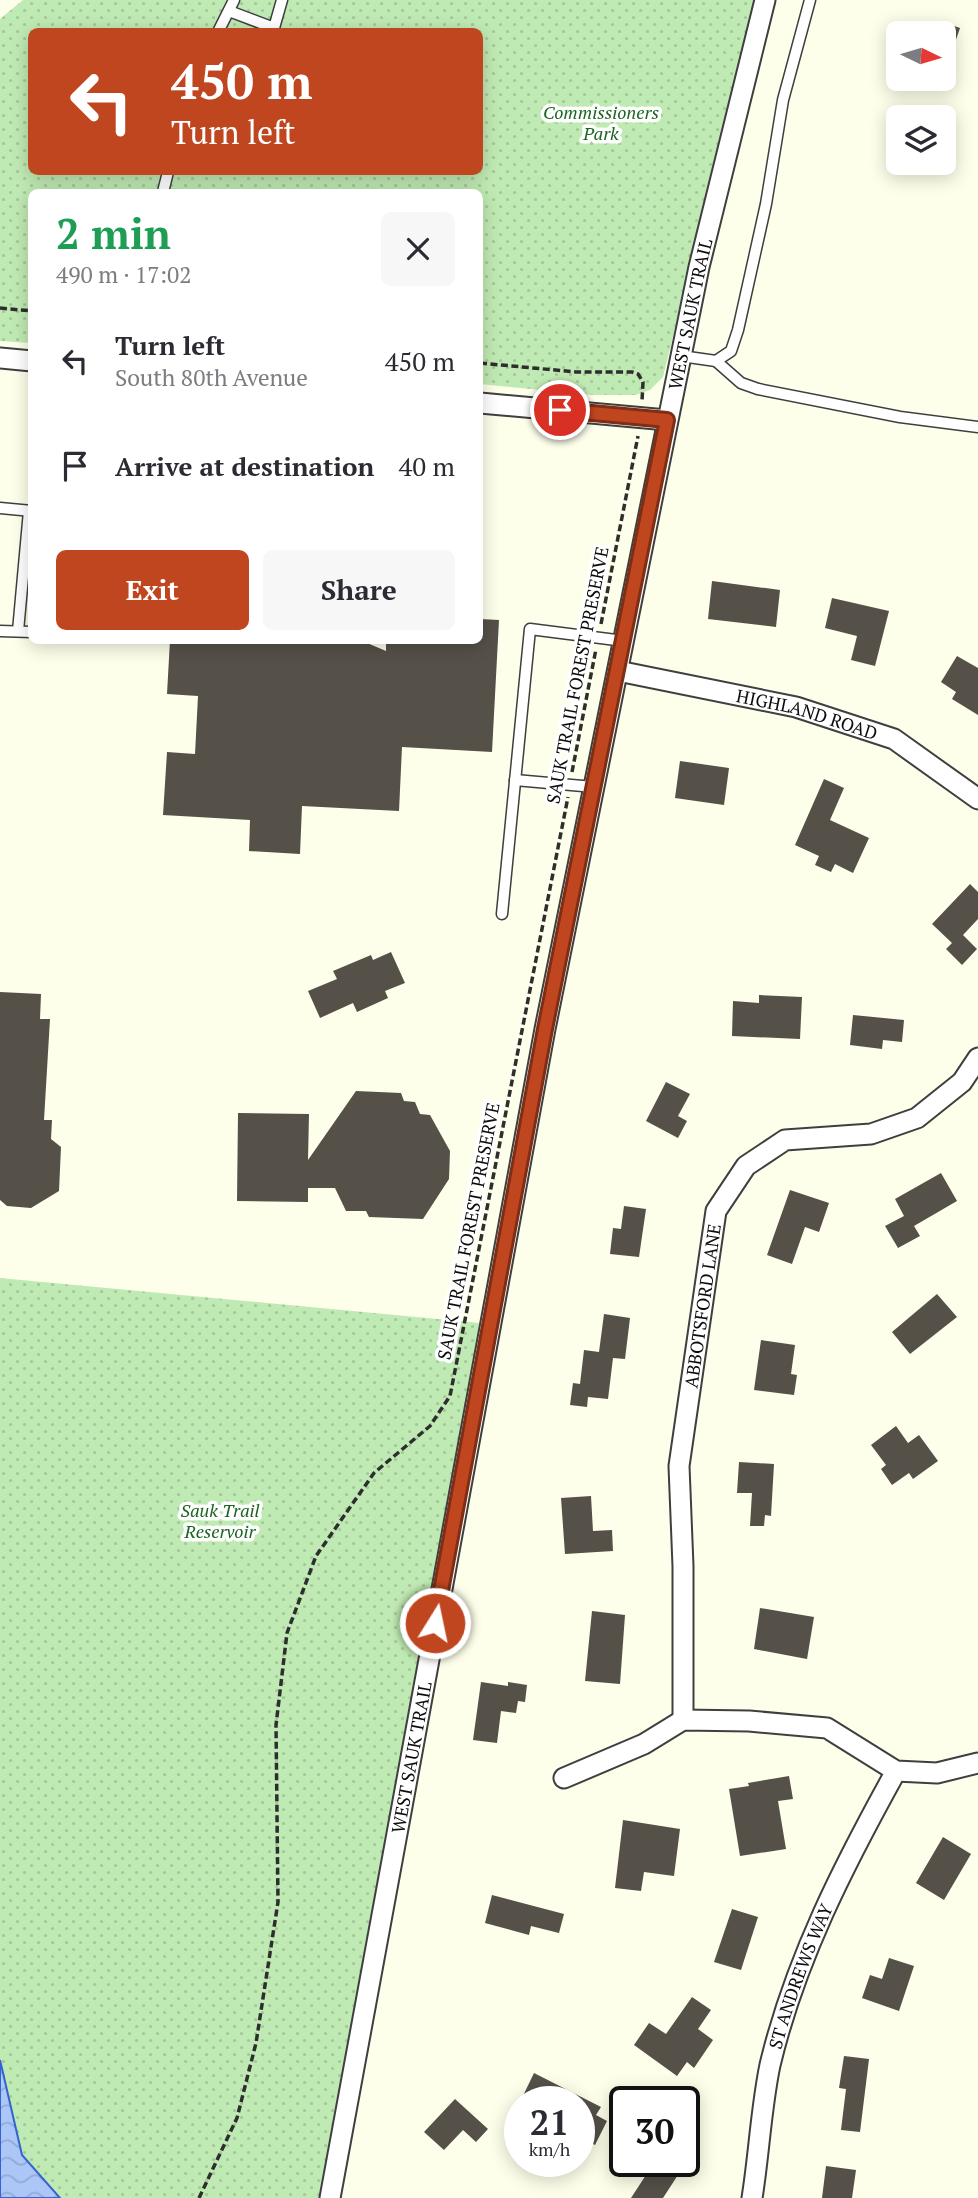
<!DOCTYPE html>
<meta charset="utf-8">
<style>
:root{--surface:#fff;--page:#f7f7f7;--text:#2b2b33;--muted:#7c7c81;--accent:#c0461f}
body{margin:0;font-family:"PT Serif",serif;background:var(--page);color:var(--text);height:100vh;display:flex;flex-direction:column;font-size:26px;white-space:nowrap}
*{box-sizing:border-box;margin:0}
p{font-size:23px;color:var(--muted)}
.icon{flex:none;width:38px;height:38px;fill:none;stroke:currentColor;stroke-width:2;stroke-linecap:round;stroke-linejoin:round}
.map{position:relative;flex:1;overflow:hidden}
.drawer{position:absolute;left:28px;top:189px;width:455px;height:455px;display:flex;flex-direction:column;background:var(--surface);border-radius:10px;box-shadow:0 4px 18px #0003}
.drawer>*{flex:none}
.hud{position:absolute;left:28px;top:28px;width:455px;height:147px;border-radius:10px;box-shadow:0 4px 18px #0003;background:#c0461f;color:#fff;overflow:hidden}
.needle{width:46px;rotate:95deg}
.fabs{position:absolute;left:886px;top:21px;display:grid;gap:14px}
.fabs a{display:grid;place-items:center;width:70px;height:70px;border-radius:10px;background:var(--surface);box-shadow:0 4px 18px #0003;font-size:35px}
.speed{position:absolute;left:504px;top:2086px;display:flex;gap:14px;font-size:35px;font-weight:700;text-align:center}
.speed>*{display:grid;place-content:center;width:91px;height:91px;border-radius:50%;background:var(--surface);box-shadow:0 4px 18px #0003;line-height:1}
.speed small{font-size:18px;font-weight:400}
.speed .limit{border:4px solid #111;border-radius:10px;background:#fff;color:#111}
.pin{position:absolute;display:grid;place-items:center;width:60px;height:60px;color:#fff;margin:-30px;border:4px solid #fff;border-radius:50%;box-shadow:0 2px 7px #0007}
.me{position:absolute;width:77px;margin:-38px;rotate:10deg;stroke-linejoin:round;filter:drop-shadow(0 0 5px #0008)}
.turn{display:flex;align-items:center;gap:24px;height:147px;padding:0 28px;font-size:32px}
.turn .icon{width:91px;height:91px;stroke-width:2.5}
.turn b{display:block;font-size:49px;line-height:60px}
.round{display:grid;place-items:center;flex:none;width:74px;height:74px;border-radius:10px;background:var(--page)}
.head{display:flex;align-items:center;justify-content:space-between;height:119px;padding:0 28px}
h1{font-size:42px;font-weight:700;line-height:52px;color:#1e9e55}
.action{display:flex;gap:14px;margin-top:auto;padding:14px 28px}
.action a{flex:1;height:80px;border-radius:10px;background:var(--accent);color:#fff;font-size:28px;font-weight:700;line-height:80px;text-align:center}
.action a+a{background:var(--page);color:var(--text)}
ul{padding:0;list-style:none}
li{display:flex;align-items:center;gap:21px;height:105px;padding:0 28px}
li div{flex:1}
li b{display:block;font-size:26px}
li em{font-style:normal}
.map>svg:first-child{display:block}
.park{fill:url(#park-dots);fill-rule:evenodd}
.water{fill:url(#water-waves);stroke:#3264d2;stroke-width:2}
.building{fill:#555048}
.lines{fill:none;stroke-linecap:round;stroke-linejoin:round}
.service-casing{stroke:#3f3f3f;stroke-width:13}
.minor-casing{stroke:#3f3f3f;stroke-width:23}
.path{stroke:#2e2e2e;stroke-width:3.5;stroke-dasharray:7 3.5;stroke-linecap:butt}
.service{stroke:#fff;stroke-width:10}
.minor{stroke:#fff;stroke-width:19}
.route-casing{stroke:#7d2e14;stroke-width:18}
.route{stroke:#c0461f;stroke-width:12}
.labels{text-anchor:middle;dominant-baseline:central;stroke-width:7;stroke-linejoin:round;paint-order:stroke}
.park-label{font-size:18px;font-style:italic;fill:#1a6520;stroke:#fff}
.street-label{font-size:18px;fill:#0c0c0c;stroke:#fff}
</style>
<div class="map">
<svg width="978" height="2198" viewBox="0 0 978 2198">
<defs>
<pattern id="park-dots" width="8" height="8" patternUnits="userSpaceOnUse" patternTransform="scale(1.75)"><rect width="8" height="8" fill="#c0eab3"/><path d="M2 2h.1M6 6h.1" fill="none" stroke="#a4c899" stroke-width="1.8" stroke-linecap="round"/></pattern>
<pattern id="water-waves" width="16" height="10" patternUnits="userSpaceOnUse" patternTransform="scale(1.75)"><rect width="16" height="10" fill="#adc6f8"/><path d="M0 5q4-4 8 0t8 0" fill="none" stroke="#94a9d3"/></pattern>
</defs>
<rect width="100%" height="100%" fill="#fdffea"/>
<g class="park">
<path d="M23 0H756L663 377 650 390 635 395H593L480 384V192H32L31 343 0 341V19ZM32 32H480V172H32Z"/>
<polygon points="0,1278 480,1323 320,2198 0,2198"/>
</g>
<polygon class="water" points="0,2060 22,2155 60,2198 0,2198"/>
<g class="building">
<polygon points="943,22 960,28 946,69 943,68"/>
<polygon points="712,581 780,590 776,627 708,619"/>
<polygon points="832,598 889,611 875,666 851,660 857,636 825,628"/>
<polygon points="480,619 499,620 492,752 402,747 399,811 302,806 300,854 249,851 250,820 163,815 167,752 195,754 198,696 167,694 170,640 360,640 386,651 386,640 480,640"/>
<polygon points="957,656 978,668 978,715 952,699 956,692 941,682"/>
<polygon points="680,761 729,768 724,805 675,798"/>
<polygon points="824,779 844,788 830,820 869,838 853,873 835,864 831,872 815,865 819,856 795,845"/>
<polygon points="970,884 978,892 978,919 963,935 977,949 962,965 946,949 952,943 932,924"/>
<polygon points="391,952 405,983 385,991 388,998 357,1012 353,1003 320,1018 308,991 337,979 333,971 371,955 373,960"/>
<polygon points="0,992 41,994 40,1019 50,1019 44,1120 52,1120 51,1139 61,1147 59,1191 31,1208 7,1206 0,1200"/>
<polygon points="759,995 802,997 800,1039 732,1036 733,1001 759,1003"/>
<polygon points="853,1015 904,1020 902,1042 883,1040 882,1049 850,1045"/>
<polygon points="666,1082 690,1094 678,1116 687,1121 678,1138 646,1121"/>
<polygon points="356,1091 401,1093 404,1101 415,1102 420,1114 430,1115 450,1151 449,1179 423,1219 369,1217 366,1211 346,1211 335,1188 308,1188 308,1202 237,1201 238,1113 309,1114 308,1160"/>
<polygon points="941,1173 957,1201 914,1226 920,1236 898,1248 885,1226 904,1216 895,1199"/>
<polygon points="790,1190 829,1203 819,1232 805,1227 792,1264 767,1255"/>
<polygon points="624,1206 646,1209 639,1257 610,1254 613,1228 621,1229"/>
<polygon points="937,1294 957,1317 910,1354 892,1332"/>
<polygon points="604,1314 630,1318 625,1359 613,1358 608,1399 588,1397 587,1407 570,1405 573,1383 580,1384 584,1350 599,1352"/>
<polygon points="761,1340 795,1345 791,1374 797,1375 794,1395 754,1390"/>
<polygon points="896,1426 908,1443 919,1435 938,1461 913,1479 909,1473 892,1485 881,1469 886,1465 871,1445"/>
<polygon points="739,1462 774,1464 771,1516 765,1515 764,1526 750,1526 752,1493 737,1493"/>
<polygon points="591,1496 593,1531 612,1530 613,1551 565,1554 561,1498"/>
<polygon points="760,1608 814,1617 807,1659 754,1649"/>
<polygon points="592,1611 625,1615 620,1684 585,1681"/>
<polygon points="481,1682 508,1686 508,1682 527,1685 525,1702 518,1701 516,1713 501,1711 497,1743 473,1740"/>
<polygon points="789,1776 793,1799 778,1801 786,1849 740,1856 729,1789 749,1786 748,1783"/>
<polygon points="623,1820 680,1829 674,1876 644,1872 641,1891 615,1888"/>
<polygon points="943,1837 971,1854 944,1900 916,1883"/>
<polygon points="492,1895 564,1914 559,1933 531,1926 529,1935 485,1923"/>
<polygon points="732,1909 758,1917 741,1970 714,1962"/>
<polygon points="889,1958 914,1966 899,2011 862,1998 870,1975 882,1979"/>
<polygon points="692,1997 711,2010 698,2029 713,2040 694,2068 687,2062 677,2076 634,2045 649,2023 666,2034"/>
<polygon points="844,2056 869,2059 860,2132 841,2130 846,2089 839,2088"/>
<polygon points="534,2073 601,2107 596,2115 607,2121 595,2145 579,2137 579,2102 520,2102"/>
<polygon points="455,2099 488,2129 476,2142 463,2130 444,2150 424,2132"/>
<polygon points="655,2161 687,2161 663,2198 631,2198"/>
<polygon points="826,2166 856,2170 852,2198 822,2198"/>
</g>
<g class="lines">
<g class="service-casing">
<g id="service">
<polyline points="229,11 274,28 282,0"/>
<polyline points="218,32 234,0"/>
<polyline points="163,192 168,172"/>
<polyline points="681,356 716,361 731,351 738,330 766,204 783,100 810,0"/>
<polyline points="716,361 741,383 758,389 900,417 978,427"/>
<polyline points="0,508 32,511"/>
<polyline points="0,631 32,632"/>
<polyline points="18,631 29,511"/>
<polyline points="515,780 594,787"/>
<polyline points="502,914 530,629 624,641"/>
</g>
</g>
<g class="minor-casing">
<g id="minor">
<polyline points="0,358 32,361"/>
<polyline points="480,403 667,420"/>
<path id="s1" d="M618 671 796 707 894 739 978 799"/>
<path id="s2" d="M683 1720V1566L679 1466 716 1211 746 1166 785 1140 871 1134 917 1118 962 1082 978 1058"/>
<polyline points="564,1778 644,1744 683,1720 749,1721 827,1728 896,1771 937,1773 978,1763"/>
<path id="s3" d="M330 2198 545 1029 699 267 765 0"/>
<path id="s4" d="M752 2198C759 2155 761 2108 770 2065 795 1960 844 1865 896 1771"/>
</g>
</g>
<g class="path">
<polyline points="0,308 32,311"/>
<polyline points="480,363 576,372 632,372 638,374 643,382 642,401"/>
<polyline points="601,624 638,436"/>
<polyline points="572,772 596,649"/>
<polyline points="199,2198 237,2118 256,2043 278,1902 276,1725 287,1633 316,1556 374,1473 430,1426 450,1396 568,797"/>
</g>
<use href="#service" class="service"/>
<use href="#minor" class="minor"/>
</g>
<g class="lines">
<g class="route-casing">
<polyline id="route" points="435,1623 545,1029 667,420 560,410"/>
</g>
<use href="#route" class="route"/>
</g>
<g class="labels">
<g class="park-label">
<text x="601" y="112">Commissioners<tspan x="601" dy="21">Park</tspan></text>
<text x="220" y="1510">Sauk Trail<tspan x="220" dy="21">Reservoir</tspan></text>
</g>
<g class="street-label">
<text stroke="none"><textPath href="#s3" startOffset="1918">WEST SAUK TRAIL</textPath></text>
<text transform="translate(577 675) rotate(-79)">SAUK TRAIL FOREST PRESERVE</text>
<text stroke="none"><textPath href="#s1" startOffset="194">HIGHLAND ROAD</textPath></text>
<text transform="translate(468 1231) rotate(-79)">SAUK TRAIL FOREST PRESERVE</text>
<text stroke="none"><textPath href="#s2" startOffset="416">ABBOTSFORD LANE</textPath></text>
<text stroke="none"><textPath href="#s3" startOffset="448">WEST SAUK TRAIL</textPath></text>
<text stroke="none"><textPath href="#s4" startOffset="228">ST ANDREWS WAY</textPath></text>
</g>
</g>
</svg>
<div class="fabs">
<a><svg class="needle" viewBox="-14 -14 28 28"><path d="M0-13l5 13h-10z" fill="#e53935"/><path d="M0 13l5-13h-10z" fill="#7c7c81"/></svg></a>
<a><svg class="icon" aria-label="layers" viewBox="0 0 24 24"><path d="M12 4l9 5-9 5-9-5zM3 14l9 5 9-5"/></svg></a>
</div>
<div class="speed"><div>21<small>km/h</small></div><div class="limit">30</div></div>
<div class="pin" style="left:560px;top:410px;background:#d93025"><svg class="icon" aria-label="arrive" viewBox="0 0 24 24"><path d="M6 21V4h12l-3 4 3 4H6"/></svg></div>
<svg class="me" style="left:435px;top:1623px" viewBox="-20 -20 40 40"><circle r="17" fill="#c0461f" stroke="#fff" stroke-width="3"/><path d="M0-11L8 9 0 5-8 9z" fill="#fff"/></svg>
<div class="hud">
<div class="turn"><svg class="icon" aria-label="left" viewBox="0 0 24 24"><path d="M17 20v-9H6M10 6l-5 5 5 5"/></svg><div><b>450 m</b>Turn left</div></div>
</div>
<section class="drawer">
<div class="head"><div><h1>2 min</h1><p>490 m · 17:02</p></div><a class="round"><svg class="icon" aria-label="close" viewBox="0 0 24 24"><path d="M6 6l12 12M18 6L6 18"/></svg></a></div>
<ul>
<li><svg class="icon" aria-label="left" viewBox="0 0 24 24"><path d="M17 20v-9H6M10 6l-5 5 5 5"/></svg><div><b>Turn left</b><p>South 80th Avenue</p></div><em>450 m</em></li>
<li><svg class="icon" aria-label="arrive" viewBox="0 0 24 24"><path d="M6 21V4h12l-3 4 3 4H6"/></svg><div><b>Arrive at destination</b></div><em>40 m</em></li>
</ul>
<div class="action"><a>Exit</a><a>Share</a></div>
</section>
</div>
